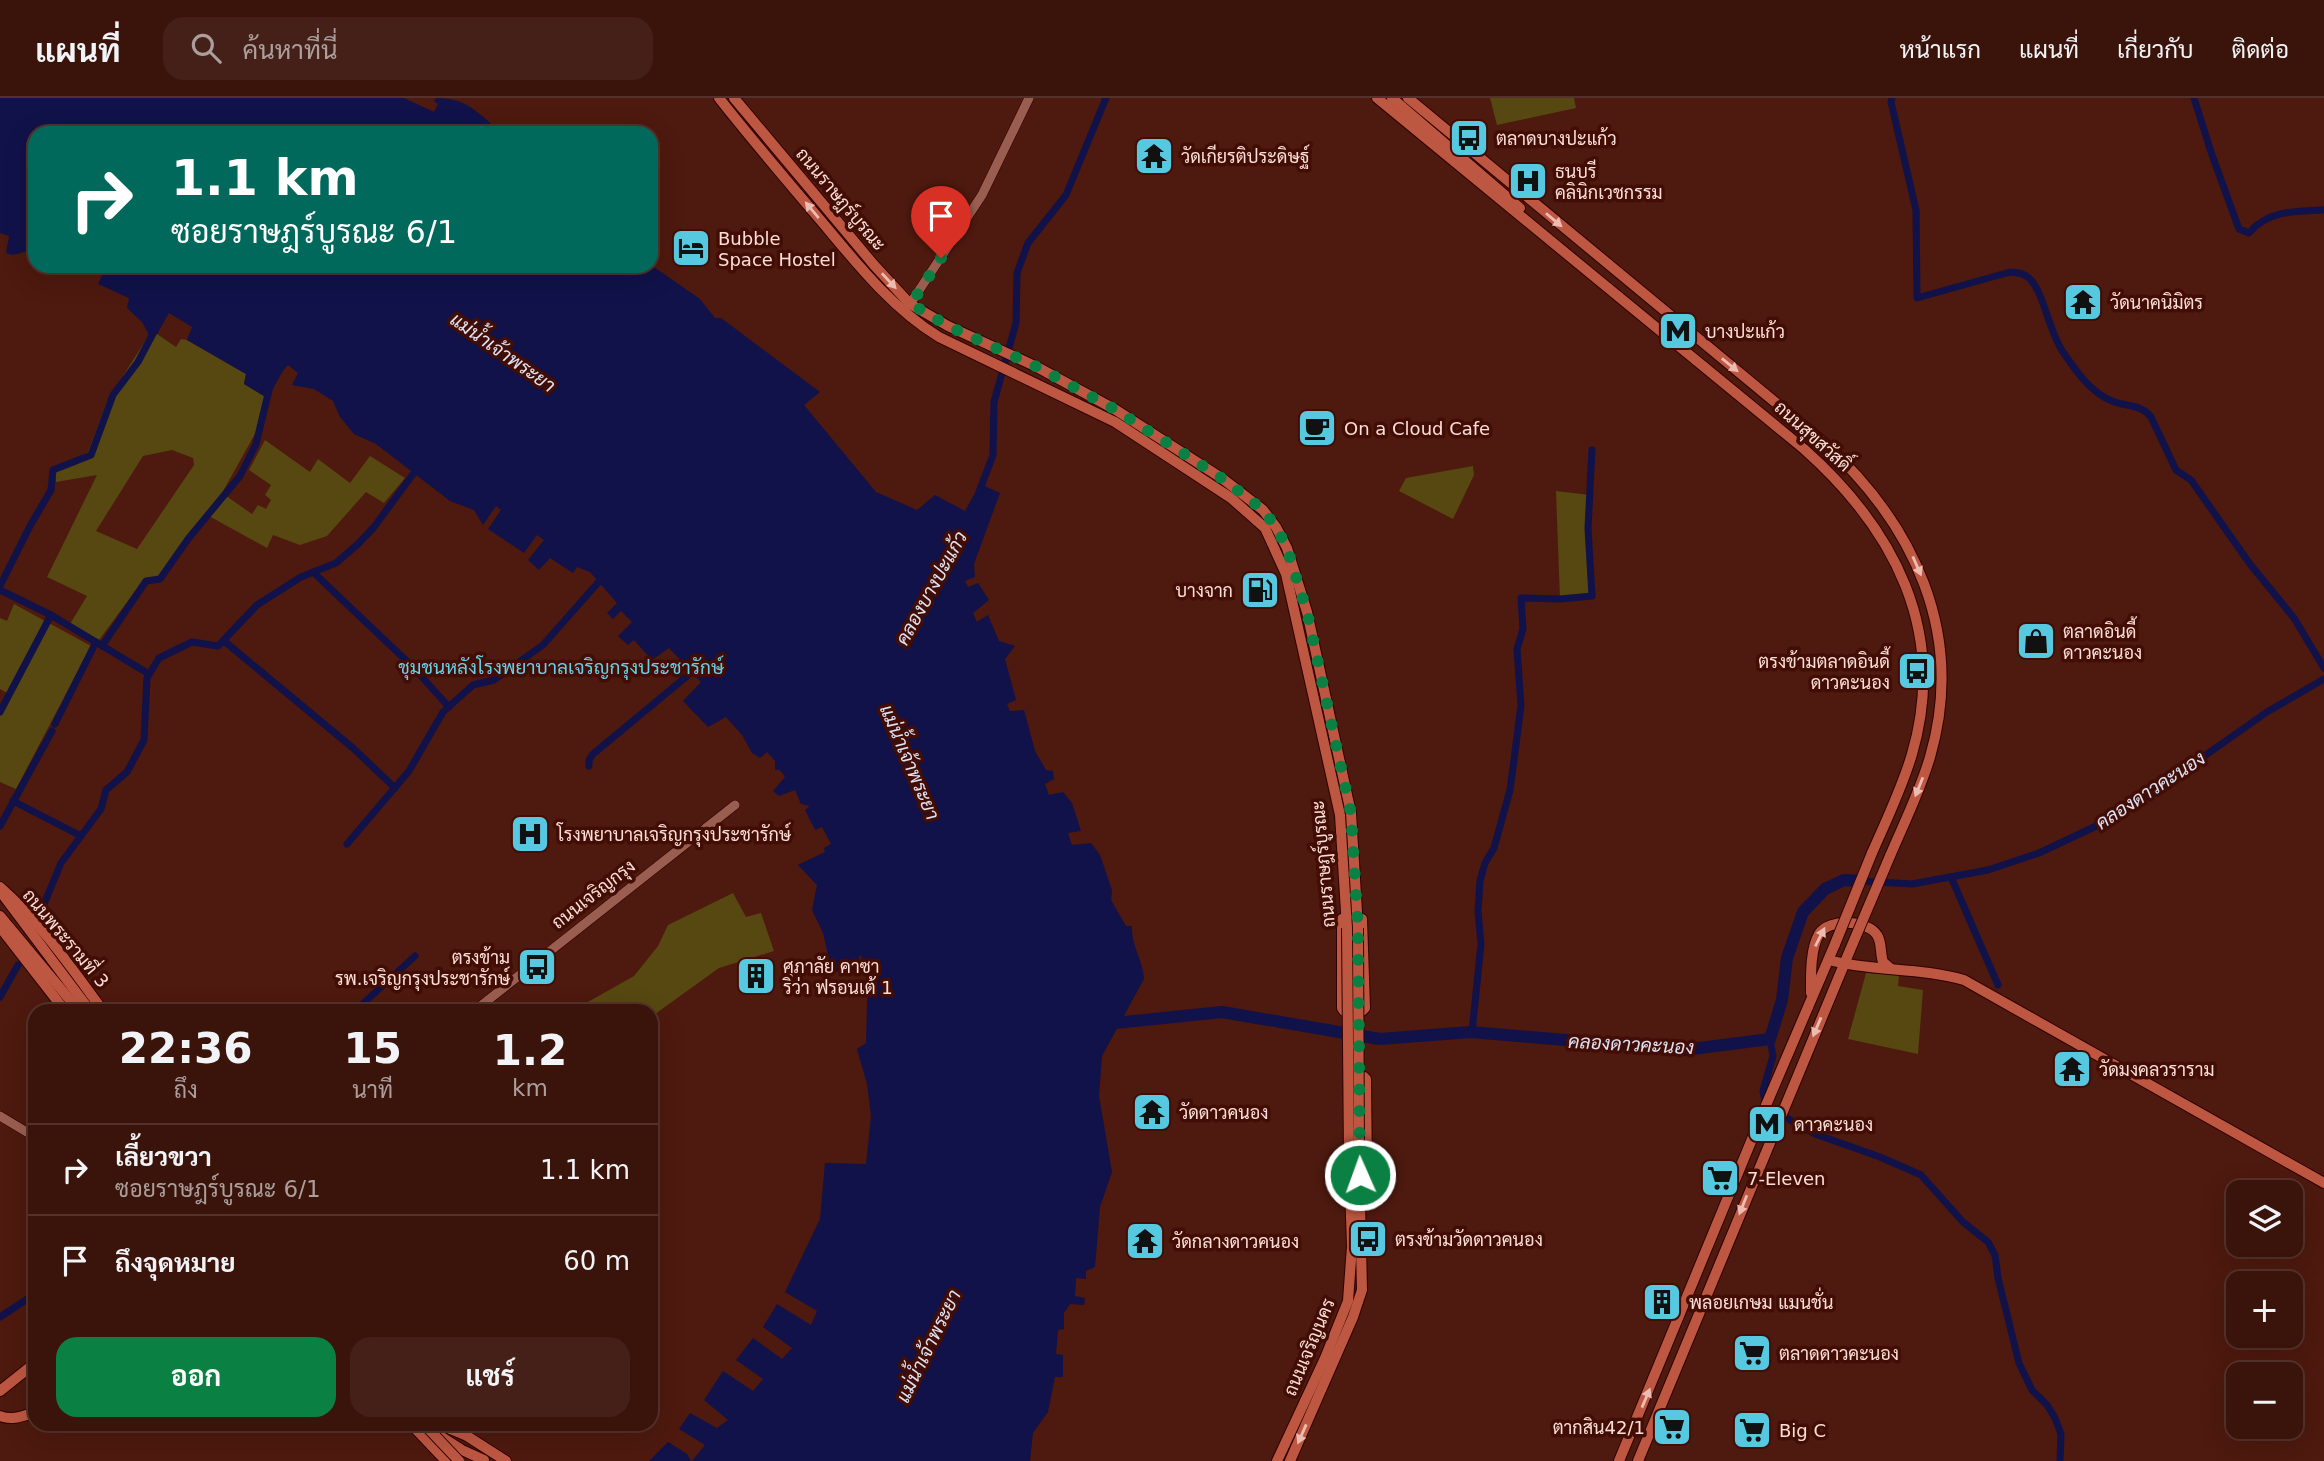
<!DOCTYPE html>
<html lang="th">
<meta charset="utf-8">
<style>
:root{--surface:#3a130a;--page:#452018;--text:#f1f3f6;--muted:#ab9e9c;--line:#54322b;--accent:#0b8043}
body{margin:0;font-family:"DejaVu Sans",Sarabun,sans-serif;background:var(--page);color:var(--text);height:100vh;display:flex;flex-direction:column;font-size:26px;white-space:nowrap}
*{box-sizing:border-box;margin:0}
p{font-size:23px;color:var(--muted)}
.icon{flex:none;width:38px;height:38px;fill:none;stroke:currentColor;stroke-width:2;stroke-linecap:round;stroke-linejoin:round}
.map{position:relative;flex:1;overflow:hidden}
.side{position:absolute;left:28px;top:906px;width:630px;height:427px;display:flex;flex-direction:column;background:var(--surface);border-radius:21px;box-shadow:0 7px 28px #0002,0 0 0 2px var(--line)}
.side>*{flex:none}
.banner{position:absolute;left:28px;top:28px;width:630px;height:147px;border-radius:21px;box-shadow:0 7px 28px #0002,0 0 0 2px var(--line);background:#00695c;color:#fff;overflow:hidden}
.fabs{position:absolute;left:2226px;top:1082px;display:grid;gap:14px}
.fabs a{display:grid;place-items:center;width:77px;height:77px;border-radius:14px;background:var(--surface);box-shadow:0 7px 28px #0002,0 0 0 2px var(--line);font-size:35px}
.pin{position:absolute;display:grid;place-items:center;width:60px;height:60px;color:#fff;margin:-72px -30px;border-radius:50% 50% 50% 0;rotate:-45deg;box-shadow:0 0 7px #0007}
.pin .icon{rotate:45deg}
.me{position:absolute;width:77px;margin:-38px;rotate:358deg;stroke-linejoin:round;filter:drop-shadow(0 0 5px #0008)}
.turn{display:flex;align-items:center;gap:24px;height:147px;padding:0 28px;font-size:32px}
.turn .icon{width:91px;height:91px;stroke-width:2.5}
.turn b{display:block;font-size:49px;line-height:60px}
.eta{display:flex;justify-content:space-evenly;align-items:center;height:119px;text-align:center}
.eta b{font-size:42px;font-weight:700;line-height:49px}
.button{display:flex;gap:14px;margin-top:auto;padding:14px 28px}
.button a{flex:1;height:80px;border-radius:21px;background:var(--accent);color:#fff;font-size:28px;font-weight:700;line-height:80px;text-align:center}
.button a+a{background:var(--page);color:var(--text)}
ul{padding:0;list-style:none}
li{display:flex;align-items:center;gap:21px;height:91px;padding:0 28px;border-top:2px solid var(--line)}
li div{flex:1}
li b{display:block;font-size:26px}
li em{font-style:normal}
header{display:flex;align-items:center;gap:42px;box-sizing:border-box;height:98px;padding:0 35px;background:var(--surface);border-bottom:2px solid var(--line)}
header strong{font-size:33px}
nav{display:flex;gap:38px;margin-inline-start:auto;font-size:24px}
.search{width:490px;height:63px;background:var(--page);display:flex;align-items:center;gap:18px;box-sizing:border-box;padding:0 24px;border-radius:21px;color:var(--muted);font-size:26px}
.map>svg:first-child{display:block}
.green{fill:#574811;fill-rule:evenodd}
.water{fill:#101249}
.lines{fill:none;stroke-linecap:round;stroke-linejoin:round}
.canal{stroke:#101249;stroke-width:7}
.river{stroke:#101249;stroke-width:12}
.minor-casing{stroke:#310000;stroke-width:10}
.major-casing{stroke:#310000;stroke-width:12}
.minor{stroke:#9a5e50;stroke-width:9}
.major{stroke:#bd5742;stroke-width:10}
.major-bridge-casing{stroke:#310000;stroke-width:12;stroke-linecap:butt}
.major-bridge{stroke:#bd5742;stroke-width:10}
.oneway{fill:#ecbcb2}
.route{stroke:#0b8043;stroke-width:12;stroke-dasharray:0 21.6}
.labels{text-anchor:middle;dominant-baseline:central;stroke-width:7;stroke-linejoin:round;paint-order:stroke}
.poi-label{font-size:18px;fill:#fbded7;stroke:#420d04;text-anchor:start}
.street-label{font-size:18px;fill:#fbded7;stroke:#420d04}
.water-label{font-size:19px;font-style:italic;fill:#dde3f5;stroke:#420d04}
.neighbourhood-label{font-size:19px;fill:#68cfe5;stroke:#420d04}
</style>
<header>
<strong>แผนที่</strong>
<div class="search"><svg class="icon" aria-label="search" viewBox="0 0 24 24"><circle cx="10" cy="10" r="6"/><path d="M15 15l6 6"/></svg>ค้นหาที่นี่</div>
<nav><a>หน้าแรก</a><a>แผนที่</a><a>เกี่ยวกับ</a><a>ติดต่อ</a></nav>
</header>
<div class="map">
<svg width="2324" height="1363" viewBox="0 0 2324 1363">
<rect width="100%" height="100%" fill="#4e190e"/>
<g class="green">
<polygon points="1490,0 1574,0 1576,10 1497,27"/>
<path d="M157 236 176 249 181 241 187 242 246 276 244 286 267 300 265 318 222 395 252 416 258 407 266 411 271 402 265 397 271 387 249 372 265 342 310 374 318 361 350 385 370 358 405 380 384 405 366 394 327 438 300 447 273 437 267 450 209 418 160 482 156 479 144 481 99 542 70 526 87 498 47 479 97 377 56 384 55 374 88 354 107 303 149 237ZM172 352 193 360 194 367 137 451 96 433 143 358Z"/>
<polygon points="1473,368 1474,377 1453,421 1399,393 1406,380"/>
<polygon points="1556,393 1590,397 1588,444 1592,498 1560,501"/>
<polygon points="14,506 91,548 16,691 0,684 0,612 9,596 0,591 0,520 7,523"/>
<polygon points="733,795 746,819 761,815 774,853 719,870 651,919 651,914 572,913 634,878 658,848 668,827"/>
<polygon points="1866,875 1899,877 1898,888 1923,892 1918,956 1848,941"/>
</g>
<g class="water">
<path d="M0 0H404L434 14 438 6 434 3 436 0C468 0 478 15 501 35H35L37 173 30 168 28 153 13 157 6 155 9 138 0 135Z"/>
<path d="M651 167 700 201 715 220H721L820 294 804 307 876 394 917 412 935 397 965 413 980 386 1000 395 974 466 975 479 965 483 968 489 978 485 989 502 973 515 977 524 988 517 999 543 1015 548 1005 561 1016 602 1007 606 1010 613 1024 612 1035 653 1046 672 1053 673 1054 681 1045 686 1049 697 1063 694 1072 705 1081 733 1068 735 1072 747 1091 745 1100 757 1112 792 1111 802 1126 828H1132C1131 848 1143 862 1144 881L1102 958 1099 998 1112 1074 1100 1109 1095 1169 1086 1173V1181L1076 1180 1075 1198 1085 1200 1084 1207 1070 1206 1064 1215V1231L1058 1232 1056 1256 1063 1257V1279H1055L1048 1314 1033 1335 1030 1363H692L705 1347 679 1331 690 1315 717 1330 728 1322 704 1302 723 1273 753 1293 763 1281 736 1262 753 1240 782 1261 792 1250 763 1229 777 1206 811 1227 817 1213 785 1194 820 1121 825 1065 866 1066 871 1018 867 986 857 951 866 945 868 868 860 857 855 872 832 874 823 835 812 812 817 787 798 767 825 754 824 750 831 746 822 729 815 732 805 712 810 708 801 706 795 692 779 698 773 693 785 679 780 672H775V663L767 654 760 660 752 655 742 637 726 619 708 629 683 603 701 584 669 550 652 562 634 542 628 547 618 538 632 524 621 513 613 521 607 515 617 505 590 474 577 469 573 475 550 460 539 472 528 462 544 442 537 437 524 455 488 431 501 412 496 408 483 427 474 412 450 403 376 346 354 336 340 319 333 303 314 291 292 287 298 275 288 267C278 277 276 289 267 300L244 286 246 276 187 242 192 229 169 215 157 236 149 237 142 224 127 210 129 200 98 186 106 168Z"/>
<polygon points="668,1344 687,1356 691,1363 649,1363"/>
</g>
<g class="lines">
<g class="canal">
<path d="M1892 0 1891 4 1916 112 1917 200 2010 174C2018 175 2024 175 2030 181 2044 195 2049 234 2063 254 2076 273 2090 294 2112 303 2127 309 2141 306 2151 319L2176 372 2191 382 2250 466 2294 520 2324 570"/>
<path d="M2194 0 2212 57 2239 131 2249 135C2268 112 2297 113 2324 112"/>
<polyline points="979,394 993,357 994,304 1016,225 1017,175 1028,145 1066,97 1106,0"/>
<polyline points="314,475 412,568 449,609"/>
<polyline points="0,488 30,428 51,392 53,372 91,357 113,297 138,264 156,230"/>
<polyline points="0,492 51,517 149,576"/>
<polyline points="224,543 353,650 395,690"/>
<polyline points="102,548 146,483 160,481 188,441 240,378 256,346 269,292"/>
<polyline points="0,614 51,517"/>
<polyline points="55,626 96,544"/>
<polyline points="589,668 589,662 593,656 698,569"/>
<polyline points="13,703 81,738"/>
<polyline points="0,728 52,633"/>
<polyline points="347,746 409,673 443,614 473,587 494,582 543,547 603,479"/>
<polyline points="1951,779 1998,887"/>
<polyline points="1861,783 1912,786 1988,772 2039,755 2107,723 2163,687 2267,614 2324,581"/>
<polyline points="40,816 61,765 101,711 106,692 127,674 144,642 147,580 159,560 192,544 218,548 257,507 301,479 336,465 358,446 374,429 419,368"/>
<polyline points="0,899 18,867"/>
<polyline points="354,914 415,858"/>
<polyline points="1472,934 1481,846 1478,813 1480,783 1485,765 1494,750 1510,692 1521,608 1517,551 1523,531 1521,500 1560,501 1592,498 1588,430 1592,352"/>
<polyline points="1770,941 1773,958 1763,993 1765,1003 1773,1012 1815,1036 1880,1059 1921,1077 1963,1124 1988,1144 1995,1157 1998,1180 2019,1265 2032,1292 2047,1307 2055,1320 2061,1336 2060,1363"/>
<polyline points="0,1219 35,1196"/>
</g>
<polyline class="river" points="1105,926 1222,914 1380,941 1471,934 1684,952 1770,941 1782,902 1787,860 1803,814 1825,791 1844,782 1861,783"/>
<g class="minor-casing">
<g id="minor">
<polyline points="910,206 982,97 1029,0"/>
<polyline points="473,914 735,707"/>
<polyline points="0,1018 35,1039"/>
</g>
</g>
<g class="major-casing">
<g id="major">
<path d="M719 0C752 42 787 83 822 124 857 166 892 210 939 239L1115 324 1231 400 1265 430 1286 476 1340 717 1347 830"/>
<polyline points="734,0 874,167 910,206 948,228 1037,269 1116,312 1223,381 1263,412 1276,429 1287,450 1307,514 1351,715 1358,830"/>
<path d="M1377 0 1804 351C1894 431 1948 533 1912 656 1902 690 1886 723 1872 755"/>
<polyline points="1392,0 1520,110"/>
<path d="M1408 0 1823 344C1914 426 1966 536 1930 659 1920 693 1904 725 1890 758"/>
<path d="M0 789C41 825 72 871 104 914"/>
<polyline points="3,797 91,914"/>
<polyline points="0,818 80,914"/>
<polyline points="1342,821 1342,910 1344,913 1362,913 1365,910 1362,821"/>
<polyline points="0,829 66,914"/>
<path d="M1829 862C1873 874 1920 869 1964 882L2324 1085"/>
<path d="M1811 895C1811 877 1810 852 1819 836 1829 820 1868 822 1877 837 1882 844 1880 855 1883 864L1890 870"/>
<polyline points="1351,979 1364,979 1366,981 1367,1076"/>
<polyline points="0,1293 35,1265"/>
<path d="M0 1318C12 1323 23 1318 35 1314"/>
<polyline points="411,1326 446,1363"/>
<polyline points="450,1331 467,1338 506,1363"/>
<polyline points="440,1338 462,1352 484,1362"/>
<polyline points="1277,1363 1325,1260 1348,1203 1352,1148 1349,1059"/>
<polyline points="1290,1363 1353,1219 1362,1192 1359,1060"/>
<polyline points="1619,1363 1764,1012 1835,846"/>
<polyline points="1638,1363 1850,852"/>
</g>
</g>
<use href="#minor" class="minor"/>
<use href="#major" class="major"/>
<g class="major-bridge-casing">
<g id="major-bridge">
<polyline points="1347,830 1349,1059"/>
<polyline points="1358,830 1359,1060"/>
<polyline points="1835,846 1872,755"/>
<polyline points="1850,852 1890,758"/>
<polyline points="424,1326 459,1363"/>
</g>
</g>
<use href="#major-bridge" class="major-bridge"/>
</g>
<defs><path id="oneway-solid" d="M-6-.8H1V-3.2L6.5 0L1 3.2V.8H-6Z" transform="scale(1.75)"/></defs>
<g class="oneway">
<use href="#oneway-solid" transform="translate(812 112) rotate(-130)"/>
<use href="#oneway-solid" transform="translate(1554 122) rotate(40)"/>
<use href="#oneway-solid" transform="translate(889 183) rotate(47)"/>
<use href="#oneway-solid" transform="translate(1730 267) rotate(39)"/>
<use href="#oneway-solid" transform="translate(1917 468) rotate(66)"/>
<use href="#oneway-solid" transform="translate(1919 689) rotate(112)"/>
<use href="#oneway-solid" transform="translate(1820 839) rotate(-63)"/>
<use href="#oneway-solid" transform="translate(1817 929) rotate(113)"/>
<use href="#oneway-solid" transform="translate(1743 1107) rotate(112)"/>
<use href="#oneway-solid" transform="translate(1646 1300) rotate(-67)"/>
<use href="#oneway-solid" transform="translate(1302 1336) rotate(114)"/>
</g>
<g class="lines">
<polyline class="route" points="941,160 911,206 948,228 1037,269 1116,312 1223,381 1263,412 1276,429 1287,450 1307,514 1351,715 1358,830 1360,1077"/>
</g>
<defs>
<g id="bus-square" transform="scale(2.0125)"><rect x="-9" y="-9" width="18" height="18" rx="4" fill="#56c9e1" stroke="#420d04"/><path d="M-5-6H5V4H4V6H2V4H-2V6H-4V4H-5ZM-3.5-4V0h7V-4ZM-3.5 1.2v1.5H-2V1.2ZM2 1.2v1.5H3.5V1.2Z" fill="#111"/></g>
<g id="temple-square" transform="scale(2.0125)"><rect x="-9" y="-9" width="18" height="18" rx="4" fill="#56c9e1" stroke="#420d04"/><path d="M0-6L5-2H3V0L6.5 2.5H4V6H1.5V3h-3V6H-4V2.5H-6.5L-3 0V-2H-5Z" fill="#111"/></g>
<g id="hospital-square" transform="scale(2.0125)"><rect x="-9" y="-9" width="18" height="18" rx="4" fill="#56c9e1" stroke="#420d04"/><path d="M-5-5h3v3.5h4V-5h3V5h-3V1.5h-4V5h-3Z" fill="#111"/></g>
<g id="hotel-square" transform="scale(2.0125)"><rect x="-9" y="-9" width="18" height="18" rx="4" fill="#56c9e1" stroke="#420d04"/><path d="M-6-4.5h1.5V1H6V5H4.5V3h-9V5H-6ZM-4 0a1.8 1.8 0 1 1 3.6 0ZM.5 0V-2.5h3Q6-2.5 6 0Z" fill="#111"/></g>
<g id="metro-square" transform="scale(2.0125)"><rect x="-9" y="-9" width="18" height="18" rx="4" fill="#56c9e1" stroke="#420d04"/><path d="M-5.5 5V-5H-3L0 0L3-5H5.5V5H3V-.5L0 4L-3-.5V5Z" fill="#111"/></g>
<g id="cafe-square" transform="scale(2.0125)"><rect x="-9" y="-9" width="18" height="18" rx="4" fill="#56c9e1" stroke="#420d04"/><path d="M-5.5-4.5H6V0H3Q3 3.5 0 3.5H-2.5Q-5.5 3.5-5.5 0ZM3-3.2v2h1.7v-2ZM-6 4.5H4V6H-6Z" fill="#111"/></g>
<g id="fuel-square" transform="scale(2.0125)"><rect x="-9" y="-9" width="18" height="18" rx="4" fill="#56c9e1" stroke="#420d04"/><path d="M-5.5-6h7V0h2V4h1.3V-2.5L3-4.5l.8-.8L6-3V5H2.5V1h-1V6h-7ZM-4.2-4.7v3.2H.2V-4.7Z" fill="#111"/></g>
<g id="shop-square" transform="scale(2.0125)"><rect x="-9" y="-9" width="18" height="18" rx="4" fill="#56c9e1" stroke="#420d04"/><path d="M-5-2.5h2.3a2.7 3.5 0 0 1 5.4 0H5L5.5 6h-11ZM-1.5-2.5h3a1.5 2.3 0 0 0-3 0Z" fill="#111"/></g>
<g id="building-square" transform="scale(2.0125)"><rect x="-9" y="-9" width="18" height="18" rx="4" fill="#56c9e1" stroke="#420d04"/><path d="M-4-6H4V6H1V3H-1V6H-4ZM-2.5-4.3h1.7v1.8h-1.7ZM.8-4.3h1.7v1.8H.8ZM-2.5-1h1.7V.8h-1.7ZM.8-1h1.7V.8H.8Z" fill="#111"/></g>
<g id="supermarket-square" transform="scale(2.0125)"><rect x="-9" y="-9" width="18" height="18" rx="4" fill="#56c9e1" stroke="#420d04"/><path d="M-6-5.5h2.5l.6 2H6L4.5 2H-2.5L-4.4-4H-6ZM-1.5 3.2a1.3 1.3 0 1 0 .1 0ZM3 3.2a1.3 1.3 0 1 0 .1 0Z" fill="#111"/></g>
</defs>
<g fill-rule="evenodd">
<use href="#bus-square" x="1469" y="40"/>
<use href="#temple-square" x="1154" y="58"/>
<use href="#hospital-square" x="1528" y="83"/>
<use href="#hotel-square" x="691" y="150"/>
<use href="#temple-square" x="2083" y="204"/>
<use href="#metro-square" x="1678" y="233"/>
<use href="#cafe-square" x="1317" y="330"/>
<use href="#fuel-square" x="1260" y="492"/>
<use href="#shop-square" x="2036" y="543"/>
<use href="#bus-square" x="1917" y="573"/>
<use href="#hospital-square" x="530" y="736"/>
<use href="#bus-square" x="537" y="869"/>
<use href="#building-square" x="756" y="878"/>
<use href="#temple-square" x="2072" y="971"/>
<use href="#temple-square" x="1152" y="1014"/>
<use href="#metro-square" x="1767" y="1026"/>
<use href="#supermarket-square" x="1720" y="1080"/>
<use href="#bus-square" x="1368" y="1141"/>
<use href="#temple-square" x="1145" y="1143"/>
<use href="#building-square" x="1662" y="1204"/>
<use href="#supermarket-square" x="1752" y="1255"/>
<use href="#supermarket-square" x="1672" y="1329"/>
<use href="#supermarket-square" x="1752" y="1332"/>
</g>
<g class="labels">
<g class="poi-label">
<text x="1496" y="40">ตลาดบางปะแก้ว</text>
<text x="1181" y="58">วัดเกียรติประดิษฐ์</text>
<text x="1555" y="73">ธนบุรี<tspan x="1555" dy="21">คลินิกเวชกรรม</tspan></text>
<text x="718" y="140">Bubble<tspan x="718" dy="21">Space Hostel</tspan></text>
<text x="2110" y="204">วัดนาคนิมิตร</text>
<text x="1705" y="233">บางปะแก้ว</text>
<text x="1344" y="330">On a Cloud Cafe</text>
<text x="1233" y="492" text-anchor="end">บางจาก</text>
<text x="2063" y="533">ตลาดอินดี้<tspan x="2063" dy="21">ดาวคะนอง</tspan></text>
<text x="1890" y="563" text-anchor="end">ตรงข้ามตลาดอินดี้<tspan x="1890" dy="21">ดาวคะนอง</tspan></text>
<text x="557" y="736">โรงพยาบาลเจริญกรุงประชารักษ์</text>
<text x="510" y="859" text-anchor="end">ตรงข้าม<tspan x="510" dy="21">รพ.เจริญกรุงประชารักษ์</tspan></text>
<text x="783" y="868">ศุภาลัย คาซา<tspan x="783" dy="21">ริว่า ฟรอนเต้ 1</tspan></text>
<text x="2099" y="971">วัดมงคลวราราม</text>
<text x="1179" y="1014">วัดดาวคนอง</text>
<text x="1794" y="1026">ดาวคะนอง</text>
<text x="1747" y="1080">7-Eleven</text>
<text x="1395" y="1141">ตรงข้ามวัดดาวคนอง</text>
<text x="1172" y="1143">วัดกลางดาวคนอง</text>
<text x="1689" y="1204">พลอยเกษม แมนชั่น</text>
<text x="1779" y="1255">ตลาดดาวคะนอง</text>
<text x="1645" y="1329" text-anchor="end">ตากสิน42/1</text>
<text x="1779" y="1332">Big C</text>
</g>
<g class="street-label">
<text transform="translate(841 101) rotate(50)">ถนนราษฎร์บูรณะ</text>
<text transform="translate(1813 338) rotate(42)">ถนนสุขสวัสดิ์</text>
<text transform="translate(1323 766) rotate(-95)">ถนนราษฎร์บูรณะ</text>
<text transform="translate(593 796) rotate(-38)">ถนนเจริญกรุง</text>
<text transform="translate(66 840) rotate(50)">ถนนพระรามที่ 3</text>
<text transform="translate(1309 1249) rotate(-67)">ถนนเจริญนคร</text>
</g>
<g class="water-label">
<text transform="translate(503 254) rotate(35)">แม่น้ำเจ้าพระยา</text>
<text transform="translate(931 490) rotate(-61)">คลองบางปะแก้ว</text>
<text transform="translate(910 664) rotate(67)">แม่น้ำเจ้าพระยา</text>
<text transform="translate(2150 692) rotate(-33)">คลองดาวคะนอง</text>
<text transform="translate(1631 946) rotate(3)">คลองดาวคะนอง</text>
<text transform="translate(928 1248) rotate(-64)">แม่น้ำเจ้าพระยา</text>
</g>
<g class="neighbourhood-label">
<text x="561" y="569">ชุมชนหลังโรงพยาบาลเจริญกรุงประชารักษ์</text>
</g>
</g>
</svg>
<div class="fabs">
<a><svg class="icon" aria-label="layers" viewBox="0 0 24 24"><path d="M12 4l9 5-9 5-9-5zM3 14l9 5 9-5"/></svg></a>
<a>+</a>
<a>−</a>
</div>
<div class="pin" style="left:941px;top:160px;background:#d93025"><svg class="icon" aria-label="arrive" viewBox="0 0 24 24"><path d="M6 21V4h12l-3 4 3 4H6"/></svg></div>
<svg class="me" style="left:1360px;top:1077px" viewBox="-20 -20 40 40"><circle r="17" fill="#0b8043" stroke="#fff" stroke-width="3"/><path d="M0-11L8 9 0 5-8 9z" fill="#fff"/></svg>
<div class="banner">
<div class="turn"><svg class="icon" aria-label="right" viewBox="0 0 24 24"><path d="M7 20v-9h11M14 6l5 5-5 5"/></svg><div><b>1.1 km</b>ซอยราษฎร์บูรณะ 6/1</div></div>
</div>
<section class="side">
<div class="eta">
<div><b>22:36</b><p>ถึง</p></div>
<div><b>15</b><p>นาที</p></div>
<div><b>1.2</b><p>km</p></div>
</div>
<ul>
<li><svg class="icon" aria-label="right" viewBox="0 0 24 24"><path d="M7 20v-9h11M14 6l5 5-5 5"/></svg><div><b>เลี้ยวขวา</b><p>ซอยราษฎร์บูรณะ 6/1</p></div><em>1.1 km</em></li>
<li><svg class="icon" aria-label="arrive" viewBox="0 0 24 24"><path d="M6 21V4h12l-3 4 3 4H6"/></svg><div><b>ถึงจุดหมาย</b></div><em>60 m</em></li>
</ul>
<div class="button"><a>ออก</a><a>แชร์</a></div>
</section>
</div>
